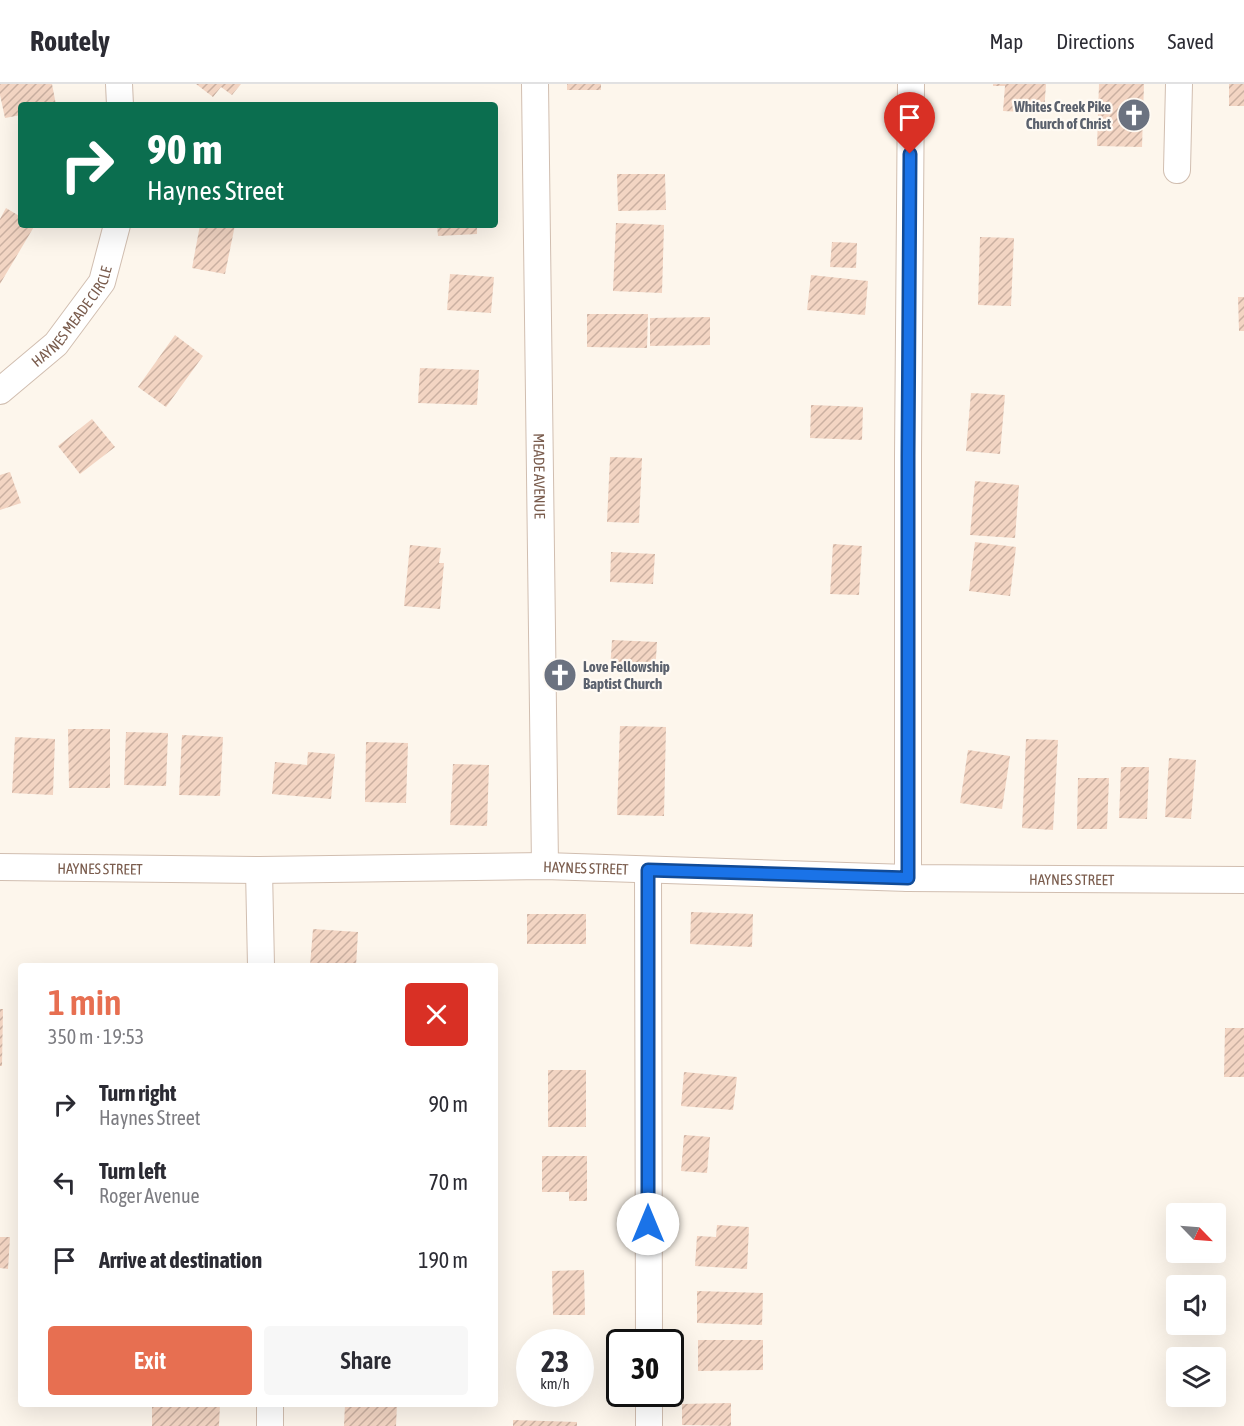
<!DOCTYPE html>
<meta charset="utf-8">
<style>
:root{--surface:#fff;--page:#f7f7f7;--text:#2b2b33;--muted:#7c7c81;--line:#e1e1e2;--accent:#e76f51}
body{margin:0;font-family:"Asap Condensed",sans-serif;background:var(--page);color:var(--text);height:100vh;display:flex;flex-direction:column;font-size:22px;white-space:nowrap}
*{box-sizing:border-box;margin:0}
p{font-size:20px;color:var(--muted)}
.icon{flex:none;width:33px;height:33px;fill:none;stroke:currentColor;stroke-width:2;stroke-linecap:round;stroke-linejoin:round}
.map{position:relative;flex:1;overflow:hidden}
.side{position:absolute;left:18px;top:879px;width:480px;height:444px;display:flex;flex-direction:column;background:var(--surface);border-radius:6px;box-shadow:0 6px 24px #0002}
.side>*{flex:none}
.guide{position:absolute;left:18px;top:18px;width:480px;height:126px;border-radius:6px;box-shadow:0 6px 24px #0002;background:#0b6e4f;color:#fff;overflow:hidden}
.needle{width:39px;rotate:115deg}
.fabs{position:absolute;left:1166px;top:1119px;display:grid;gap:12px}
.fabs a{display:grid;place-items:center;width:60px;height:60px;border-radius:6px;background:var(--surface);box-shadow:0 6px 24px #0002;font-size:30px}
.speed{position:absolute;left:516px;top:1245px;display:flex;gap:12px;font-size:30px;font-weight:700;text-align:center}
.speed>*{display:grid;place-content:center;width:78px;height:78px;border-radius:50%;background:var(--surface);box-shadow:0 6px 24px #0002;line-height:1}
.speed small{font-size:15px;font-weight:400}
.speed .limit{border:3px solid #111;border-radius:9px;background:#fff;color:#111}
.pin{position:absolute;display:grid;place-items:center;width:51px;height:51px;color:#fff;margin:-62px -26px;border-radius:50% 50% 50% 0;rotate:-45deg;box-shadow:0 0 6px #0007}
.pin .icon{rotate:45deg}
.me{position:absolute;width:66px;margin:-33px;rotate:0deg;stroke-linejoin:round;filter:drop-shadow(0 0 4px #0008)}
.turn{display:flex;align-items:center;gap:21px;height:126px;padding:0 30px;font-size:27px}
.turn .icon{width:78px;height:78px;stroke-width:2.5}
.turn b{display:block;font-size:42px;line-height:51px}
.round{display:grid;place-items:center;flex:none;width:63px;height:63px;border-radius:6px;background:var(--page)}
.overview{display:flex;align-items:center;justify-content:space-between;height:102px;padding:0 30px}
h1{font-size:36px;font-weight:600;line-height:45px;color:var(--accent)}
.button{display:flex;gap:12px;margin-top:auto;padding:12px 30px}
.button a{flex:1;height:69px;border-radius:6px;background:var(--accent);color:#fff;font-size:24px;font-weight:600;line-height:69px;text-align:center}
.button a+a{background:var(--page);color:var(--text)}
ul{padding:0;list-style:none}
li{display:flex;align-items:center;gap:18px;height:78px;padding:0 30px}
li div{flex:1}
li b{display:block;font-size:22px}
li em{font-style:normal}
header{display:flex;align-items:center;gap:36px;box-sizing:border-box;height:84px;padding:0 30px;background:var(--surface);border-bottom:2px solid var(--line)}
header strong{font-size:28px}
nav{display:flex;gap:33px;margin-inline-start:auto;font-size:21px}
.map>svg:first-child{display:block}
.building{fill:url(#building-hatch)}
.lines{fill:none;stroke-linecap:round;stroke-linejoin:round}
.minor-casing{stroke:#d1beb0;stroke-width:28}
.minor{stroke:#fff;stroke-width:26}
.route-casing{stroke:#114b97;stroke-width:15}
.route{stroke:#1a73e8;stroke-width:10}
.labels{text-anchor:middle;dominant-baseline:central;stroke-width:4.5;stroke-linejoin:round;paint-order:stroke}
.worship-label{font-size:15px;font-weight:bold;fill:#5b616d;stroke:#fffaf3;text-anchor:end}
.street-label{font-size:15px;fill:#7a5c4d;stroke:#fffaf3}
</style>
<header>
<strong>Routely</strong>
<nav><a>Map</a><a>Directions</a><a>Saved</a></nav>
</header>
<div class="map">
<svg width="1244" height="1342" viewBox="0 0 1244 1342">
<defs>
<pattern id="building-hatch" width="6" height="6" patternUnits="userSpaceOnUse" patternTransform="scale(1.5)"><rect width="6" height="6" fill="#f3d5c3"/><path d="M-1 1l2-2M0 6l6-6M5 7l2-2" fill="none" stroke="#cab0a1"/></pattern>
</defs>
<rect width="100%" height="100%" fill="#fdf6ec"/>
<g class="building">
<polygon points="0,0 52,0 56,21 21,21 21,31 5,34 0,11"/>
<polygon points="196,0 241,0 232,11 221,3 213,13"/>
<rect x="567" y="0" width="34" height="6"/>
<polygon points="993,0 1046,0 1044,29 1003,27 1005,2 993,2"/>
<polygon points="1099,0 1144,0 1142,63 1097,62"/>
<rect x="1229" y="0" width="15" height="22"/>
<polygon points="617,90 665,90 666,126 618,127"/>
<polygon points="6,124 21,133 21,141 35,141 0,200 0,135"/>
<polygon points="616,139 664,141 662,209 613,207"/>
<polygon points="200,141 235,141 225,190 192,184"/>
<polygon points="437,141 477,141 477,150 438,152"/>
<polygon points="980,153 1014,154 1011,222 978,221"/>
<polygon points="832,158 857,159 856,184 830,183"/>
<polygon points="450,190 494,193 491,229 447,226"/>
<polygon points="811,191 868,197 865,231 807,226"/>
<polygon points="1238,213 1244,213 1244,247 1239,247"/>
<polygon points="587,230 648,230 647,264 587,263"/>
<polygon points="710,233 710,261 650,262 650,234"/>
<polygon points="175,251 203,272 166,323 138,303"/>
<polygon points="420,284 479,286 477,321 418,319"/>
<polygon points="971,309 1005,311 1000,370 966,367"/>
<polygon points="811,321 863,323 862,356 810,354"/>
<polygon points="92,335 115,363 80,390 58,362"/>
<polygon points="610,373 642,374 639,439 607,438"/>
<polygon points="10,388 21,419 0,426 0,391"/>
<polygon points="975,397 1019,401 1015,454 970,451"/>
<polygon points="975,458 1016,463 1010,512 969,507"/>
<polygon points="833,460 862,462 859,511 830,510"/>
<polygon points="410,461 441,464 439,479 444,479 440,525 404,522"/>
<polygon points="611,468 655,470 653,500 610,498"/>
<polygon points="612,556 657,558 655,589 610,587"/>
<polygon points="620,642 666,643 664,732 617,731"/>
<polygon points="68,645 110,645 110,704 69,704"/>
<polygon points="126,648 168,649 166,702 124,701"/>
<polygon points="182,651 223,653 220,712 179,711"/>
<polygon points="15,653 55,655 53,711 12,709"/>
<polygon points="1026,655 1058,656 1053,746 1022,744"/>
<polygon points="366,658 408,659 406,719 365,718"/>
<polygon points="968,666 1010,672 1002,725 960,719"/>
<polygon points="308,668 335,670 331,715 272,710 275,678 307,681"/>
<polygon points="1169,674 1196,676 1191,735 1165,733"/>
<polygon points="453,680 489,681 487,742 450,741"/>
<polygon points="1121,683 1149,683 1147,735 1119,734"/>
<polygon points="1078,694 1109,694 1107,745 1077,745"/>
<polygon points="691,828 753,830 752,863 690,860"/>
<rect x="527" y="830" width="59" height="30"/>
<polygon points="313,845 358,848 356,882 310,882"/>
<polygon points="0,925 3,925 2,982 0,982"/>
<polygon points="1225,944 1244,944 1244,993 1224,993"/>
<rect x="548" y="986" width="38" height="57"/>
<polygon points="684,988 737,993 733,1026 681,1022"/>
<polygon points="684,1051 710,1053 707,1089 681,1087"/>
<polygon points="542,1072 587,1072 587,1117 569,1117 569,1108 542,1108"/>
<polygon points="717,1141 749,1143 747,1185 695,1182 697,1152 716,1153"/>
<polygon points="0,1153 10,1153 8,1185 0,1184"/>
<polygon points="584,1186 585,1231 553,1231 552,1187"/>
<polygon points="697,1207 763,1209 762,1241 697,1239"/>
<polygon points="698,1256 763,1256 763,1286 698,1287"/>
<polygon points="731,1319 731,1342 682,1341 682,1320"/>
<polygon points="152,1320 220,1320 219,1342 152,1342"/>
<polygon points="345,1320 397,1320 396,1342 344,1342"/>
<polygon points="513,1336 577,1338 577,1342 513,1342"/>
</g>
<g class="lines">
<g class="minor-casing">
<g id="minor">
<polyline points="119,0 120,21"/>
<path id="s1" d="M535 0 545 782"/>
<polyline points="1177,86 1179,0"/>
<path id="s2" d="M0 307 56 260 102 198 117 141"/>
<path id="s3" d="M0 783 259 786 545 782 908 794 1244 796"/>
<polyline points="259,786 261,882"/>
<polyline points="648,786 649,1258"/>
<polyline points="908,794 908,372 911,0"/>
<polyline points="649,1310 649,1342"/>
<polyline points="270,1320 270,1342"/>
</g>
</g>
<use href="#minor" class="minor"/>
</g>
<g class="lines">
<g class="route-casing">
<polyline id="route" points="648,1140 648,786 908,794 908,372 910,70"/>
</g>
<use href="#route" class="route"/>
</g>
<defs>
<g id="church-disc" transform="scale(1.725)"><circle r="9.5" fill="#6b7280" stroke="#fffaf3"/><path d="M-1.2-6h2.4v3.5h3.3v2.4h-3.3V6h-2.4V-.1h-3.3v-2.4h3.3Z" fill="#fff"/></g>
</defs>
<g fill-rule="evenodd">
<use href="#church-disc" x="1134" y="31"/>
<use href="#church-disc" x="560" y="591"/>
</g>
<g class="labels">
<g class="worship-label">
<text x="1111" y="22">Whites Creek Pike<tspan x="1111" dy="17">Church of Christ</tspan></text>
<text x="583" y="582" text-anchor="start">Love Fellowship<tspan x="583" dy="17">Baptist Church</tspan></text>
</g>
<g class="street-label">
<text stroke="none"><textPath href="#s2" startOffset="105">HAYNES MEADE CIRCLE</textPath></text>
<text stroke="none"><textPath href="#s1" startOffset="392">MEADE AVENUE</textPath></text>
<text stroke="none"><textPath href="#s3" startOffset="100">HAYNES STREET</textPath></text>
<text stroke="none"><textPath href="#s3" startOffset="586">HAYNES STREET</textPath></text>
<text stroke="none"><textPath href="#s3" startOffset="1072">HAYNES STREET</textPath></text>
</g>
</g>
</svg>
<div class="fabs">
<a><svg class="needle" viewBox="-14 -14 28 28"><path d="M0-13l5 13h-10z" fill="#e53935"/><path d="M0 13l5-13h-10z" fill="#7c7c81"/></svg></a>
<a><svg class="icon" aria-label="sound" viewBox="0 0 24 24"><path d="M4 9h4l5-4v14l-5-4H4zM17 9q2 3 0 6"/></svg></a>
<a><svg class="icon" aria-label="layers" viewBox="0 0 24 24"><path d="M12 4l9 5-9 5-9-5zM3 14l9 5 9-5"/></svg></a>
</div>
<div class="speed"><div>23<small>km/h</small></div><div class="limit">30</div></div>
<div class="pin" style="left:910px;top:70px;background:#d93025"><svg class="icon" aria-label="arrive" viewBox="0 0 24 24"><path d="M6 21V4h12l-3 4 3 4H6"/></svg></div>
<svg class="me" style="left:648px;top:1140px" viewBox="-20 -20 40 40"><circle r="19" fill="#fff"/><path d="M0-13L10 11 0 6-10 11z" fill="#1a73e8"/></svg>
<div class="guide">
<div class="turn"><svg class="icon" aria-label="right" viewBox="0 0 24 24"><path d="M7 20v-9h11M14 6l5 5-5 5"/></svg><div><b>90 m</b>Haynes Street</div></div>
</div>
<section class="side">
<div class="overview"><div><h1>1 min</h1><p>350 m · 19:53</p></div><a class="round" style="background:#d93025;color:#fff"><svg class="icon" aria-label="close" viewBox="0 0 24 24"><path d="M6 6l12 12M18 6L6 18"/></svg></a></div>
<ul>
<li><svg class="icon" aria-label="right" viewBox="0 0 24 24"><path d="M7 20v-9h11M14 6l5 5-5 5"/></svg><div><b>Turn right</b><p>Haynes Street</p></div><em>90 m</em></li>
<li><svg class="icon" aria-label="left" viewBox="0 0 24 24"><path d="M17 20v-9H6M10 6l-5 5 5 5"/></svg><div><b>Turn left</b><p>Roger Avenue</p></div><em>70 m</em></li>
<li><svg class="icon" aria-label="arrive" viewBox="0 0 24 24"><path d="M6 21V4h12l-3 4 3 4H6"/></svg><div><b>Arrive at destination</b></div><em>190 m</em></li>
</ul>
<div class="button"><a>Exit</a><a>Share</a></div>
</section>
</div>
